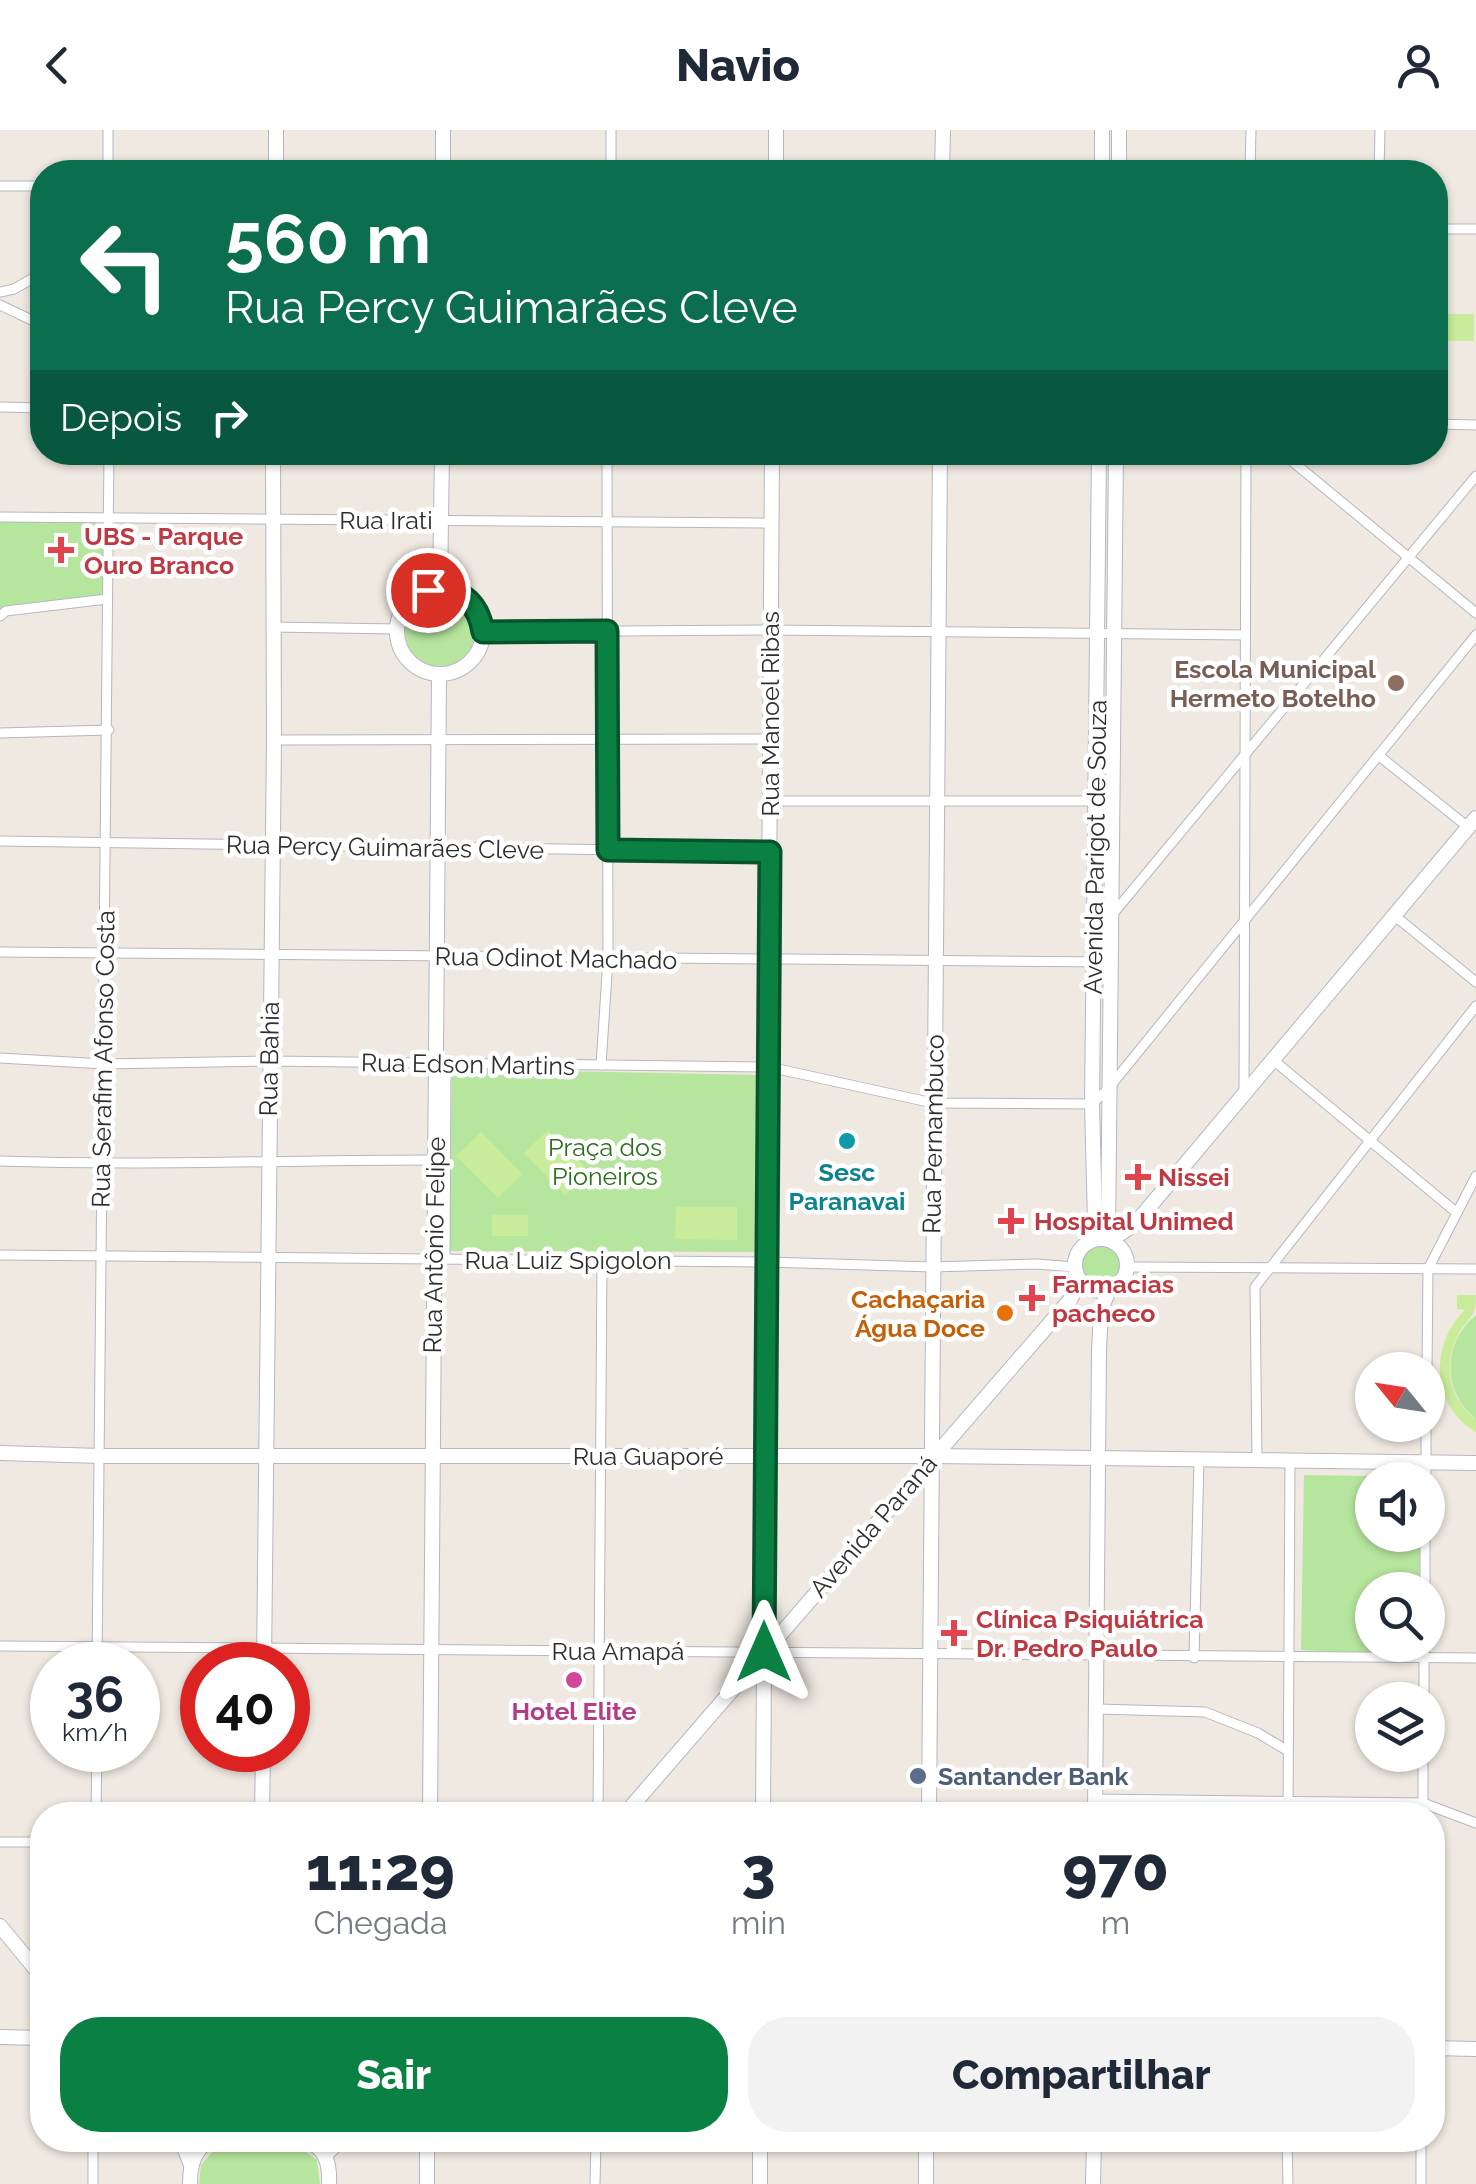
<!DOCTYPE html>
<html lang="pt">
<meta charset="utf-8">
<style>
:root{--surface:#fff;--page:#f2f2f3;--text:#1f2937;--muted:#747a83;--accent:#0b8043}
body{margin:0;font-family:Raleway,sans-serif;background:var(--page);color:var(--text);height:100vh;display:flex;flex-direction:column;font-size:38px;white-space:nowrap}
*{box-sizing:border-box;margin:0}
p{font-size:32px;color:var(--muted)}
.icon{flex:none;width:55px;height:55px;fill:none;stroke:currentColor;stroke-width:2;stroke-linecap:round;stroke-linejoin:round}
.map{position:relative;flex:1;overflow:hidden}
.sheet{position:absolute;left:30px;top:1672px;width:1415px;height:350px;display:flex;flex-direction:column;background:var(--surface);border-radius:40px;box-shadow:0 2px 8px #0004}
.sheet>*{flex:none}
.guide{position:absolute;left:30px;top:30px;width:1418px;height:305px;border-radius:40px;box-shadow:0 2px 8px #0004;background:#0b6e4f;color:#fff;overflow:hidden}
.needle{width:65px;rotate:300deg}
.fabs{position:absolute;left:1355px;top:1222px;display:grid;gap:20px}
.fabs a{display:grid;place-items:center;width:90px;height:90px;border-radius:50%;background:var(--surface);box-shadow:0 2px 8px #0004;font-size:50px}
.speed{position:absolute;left:30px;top:1512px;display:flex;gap:20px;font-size:50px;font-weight:700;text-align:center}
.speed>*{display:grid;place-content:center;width:130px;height:130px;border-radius:50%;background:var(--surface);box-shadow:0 2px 8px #0004;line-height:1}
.speed small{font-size:25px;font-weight:400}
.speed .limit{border:15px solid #d22;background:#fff;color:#111}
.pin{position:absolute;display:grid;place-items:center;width:85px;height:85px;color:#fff;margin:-42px;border:5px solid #fff;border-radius:50%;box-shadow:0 2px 10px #0007}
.me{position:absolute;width:110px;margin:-55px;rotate:0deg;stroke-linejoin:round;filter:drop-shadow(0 0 8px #0008)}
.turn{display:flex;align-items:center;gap:35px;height:210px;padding:0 30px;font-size:45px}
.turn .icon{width:130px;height:130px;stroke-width:2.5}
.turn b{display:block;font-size:70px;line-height:85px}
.then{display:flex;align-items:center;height:95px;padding:0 30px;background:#0003;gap:20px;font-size:38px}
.eta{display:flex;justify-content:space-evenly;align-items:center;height:170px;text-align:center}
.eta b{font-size:60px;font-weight:800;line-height:70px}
.cta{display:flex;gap:20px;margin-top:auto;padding:20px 30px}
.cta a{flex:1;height:115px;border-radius:40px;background:var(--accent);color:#fff;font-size:40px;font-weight:800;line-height:115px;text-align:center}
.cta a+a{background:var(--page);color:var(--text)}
header{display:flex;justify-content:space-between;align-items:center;height:130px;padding:0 30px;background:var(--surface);font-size:45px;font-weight:800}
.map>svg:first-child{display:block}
.green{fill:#b6e59e}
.pitch{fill:#c9ec9a}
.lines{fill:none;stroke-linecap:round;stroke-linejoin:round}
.street-casing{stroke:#b4b7c1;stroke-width:11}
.secondary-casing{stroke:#b4b7c1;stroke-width:16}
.street{stroke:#fff;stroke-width:9}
.secondary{stroke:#fff;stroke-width:14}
.route-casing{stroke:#07532c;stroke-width:25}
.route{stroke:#0b8043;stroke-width:18}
.health-dot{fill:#e0444e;stroke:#fff;stroke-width:4}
.education-dot{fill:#8d6e63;stroke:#fff;stroke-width:4}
.culture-dot{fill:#0f9aa8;stroke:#fff;stroke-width:4}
.food-dot{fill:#e8710a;stroke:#fff;stroke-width:4}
.hotel-dot{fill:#d1479c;stroke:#fff;stroke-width:4}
.service-dot{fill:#5c6f8a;stroke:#fff;stroke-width:4}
.labels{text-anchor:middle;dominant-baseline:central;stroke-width:9;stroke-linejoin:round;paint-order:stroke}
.street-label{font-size:25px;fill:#2e2e2e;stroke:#fff}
.health-label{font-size:25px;font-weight:bold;fill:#be3a42;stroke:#fff;text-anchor:start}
.education-label{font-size:25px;font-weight:bold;fill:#785e54;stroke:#fff;text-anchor:end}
.park-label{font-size:25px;fill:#2c6e1b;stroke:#fff}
.culture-label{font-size:25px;font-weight:bold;fill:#0d838f;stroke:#fff}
.food-label{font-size:25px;font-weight:bold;fill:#c56008;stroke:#fff;text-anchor:end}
.hotel-label{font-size:25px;font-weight:bold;fill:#b23c85;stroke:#fff}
.service-label{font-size:25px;font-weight:bold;fill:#4e5e75;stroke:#fff;text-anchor:start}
</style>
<header><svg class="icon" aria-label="back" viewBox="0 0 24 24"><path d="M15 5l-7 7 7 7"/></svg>Navio<svg class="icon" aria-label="person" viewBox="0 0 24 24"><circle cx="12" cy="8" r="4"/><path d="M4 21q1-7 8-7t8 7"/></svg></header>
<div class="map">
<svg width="1476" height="2054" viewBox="0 0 1476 2054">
<rect width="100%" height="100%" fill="#efe9e1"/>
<g class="green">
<polygon points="0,389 104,390 103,465 0,481"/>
<circle cx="440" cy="501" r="35"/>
<polygon points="452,939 759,945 759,1122 449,1121"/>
<circle cx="1101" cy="1134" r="20"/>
<path d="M1476 1185V1289C1442 1263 1442 1212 1476 1185Z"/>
<polygon points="1304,1345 1420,1347 1421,1350 1372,1350 1372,1405 1420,1405 1419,1460 1372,1460 1372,1515 1417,1515 1417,1526 1301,1520"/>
<polygon points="301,2018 317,2030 320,2054 199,2054 201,2035 215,2019"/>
</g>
<g class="pitch">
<rect x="1435" y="184" width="39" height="27"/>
<polygon points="548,1000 589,1041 565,1065 524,1023"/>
<polygon points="481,1002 522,1044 498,1068 456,1026"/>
<polygon points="676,1077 737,1077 737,1110 675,1109"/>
<rect x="492" y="1085" width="36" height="21"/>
<path d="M1457 1165H1476C1476 1191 1467 1186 1457 1207 1443 1236 1450 1271 1476 1289V1302C1431 1276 1429 1214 1465 1180L1457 1179Z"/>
</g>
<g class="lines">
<g class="street-casing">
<g id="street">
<polyline points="108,42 108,0"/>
<polyline points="611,42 611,0"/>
<polyline points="1250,42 1251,0"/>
<polyline points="1379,42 1380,0"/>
<polyline points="0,56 42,56"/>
<polyline points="1435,99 1476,99"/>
<polyline points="0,162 14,159 42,143"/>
<polyline points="0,175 42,195"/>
<polyline points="0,277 42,278"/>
<polyline points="1435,294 1476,295"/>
<polyline points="1281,322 1476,483"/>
<polyline points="0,387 771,393"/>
<polyline points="0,486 6,481 107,469"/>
<polyline points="272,497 397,499"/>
<polyline points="483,502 770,500 1244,505"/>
<polyline points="0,603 109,600"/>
<polyline points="274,610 770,609"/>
<polyline points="1378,625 1468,697"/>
<polyline points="770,671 1113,671"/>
<polyline points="0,711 770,722"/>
<polyline points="1112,785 1476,346"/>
<polyline points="1395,786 1476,852"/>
<polyline points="0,822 1111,832"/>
<polyline points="0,928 104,934 269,931 769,937 933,973 1092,974 1108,959 1476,505"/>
<polyline points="1272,929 1457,1083"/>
<polyline points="601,935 608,829 607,322"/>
<polyline points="1244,963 1246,322"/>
<path d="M0 1031C145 1036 290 1030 435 1030"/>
<polyline points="0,1125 767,1132 932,1137 1036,1134 1075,1137"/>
<polyline points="445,1129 446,935"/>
<polyline points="1127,1137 1476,1139"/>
<polyline points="1427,1240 1428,1139 1476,1046"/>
<polyline points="1257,1331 1255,1157 1476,876"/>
<polyline points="1426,1350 1426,1295"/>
<polyline points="1425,1460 1425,1405"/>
<polyline points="0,1516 1476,1528"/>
<polyline points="1194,1528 1199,1331"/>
<polyline points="97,1535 109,322"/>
<polyline points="1424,1570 1424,1515"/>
<polyline points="1097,1579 1205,1582 1258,1603 1288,1621"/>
<polyline points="1095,1669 1423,1673 1476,1693"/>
<polyline points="96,1685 97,1620"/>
<polyline points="598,1685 602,1130"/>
<polyline points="1288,1685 1290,1332"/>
<polyline points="1423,1685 1423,1625"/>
<polyline points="0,1712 42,1712"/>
<polyline points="1287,2010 1288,2054"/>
<polyline points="93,2054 93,2010"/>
<polyline points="595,2054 596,2010"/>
<polyline points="1421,2054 1421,2010"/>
</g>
</g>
<g class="secondary-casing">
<g id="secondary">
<polyline points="276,42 276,0"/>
<polyline points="443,42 443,0"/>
<polyline points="776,42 776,0"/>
<polyline points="942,42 943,0"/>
<polyline points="1102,42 1102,0"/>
<polyline points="1119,42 1119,0"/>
<polyline points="440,458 442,322"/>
<circle cx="440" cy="501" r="43"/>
<circle cx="1101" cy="1135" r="26"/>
<polyline points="1108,1109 1116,322"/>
<polyline points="1090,1110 1095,1091 1092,974 1099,322"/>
<polyline points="1111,1110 1135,1094 1476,688"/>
<polyline points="0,1323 101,1326 933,1326 1476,1333"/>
<polyline points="264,1535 274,610 273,322"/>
<polyline points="262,1685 263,1620"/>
<polyline points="430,1685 439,544"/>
<polyline points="624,1685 1070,1170 1080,1151"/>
<polyline points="763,1685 772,322"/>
<polyline points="929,1685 940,322"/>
<polyline points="1095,1685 1099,1220 1101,1180 1109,1160"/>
<polyline points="0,1796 42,1847"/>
<polyline points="0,1907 42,1908"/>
<polyline points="1432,1918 1476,1919"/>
<polyline points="181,2010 191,2035"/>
<path d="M305 2010C326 2018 330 2033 329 2054"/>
<polyline points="926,2010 926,2054"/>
<polyline points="325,2025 341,2010"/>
<path d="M190 2054C190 2035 194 2021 209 2010"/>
<polyline points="427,2054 427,2010"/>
<polyline points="760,2054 760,2010"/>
<polyline points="1093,2054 1094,2010"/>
</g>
</g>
<use href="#street" class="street"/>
<use href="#secondary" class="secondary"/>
</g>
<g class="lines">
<g class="route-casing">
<path id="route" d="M428 460C458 456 478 471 483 502L607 501 608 720 770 722 764 1522"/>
</g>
<use href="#route" class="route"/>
</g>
<g class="health-dot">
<path d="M56 405h10v10h10v10h-10v10h-10v-10h-10v-10h10z"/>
<path d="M1133 1032h10v10h10v10h-10v10h-10v-10h-10v-10h10z"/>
<path d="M1006 1076h10v10h10v10h-10v10h-10v-10h-10v-10h10z"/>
<path d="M1027 1153h10v10h10v10h-10v10h-10v-10h-10v-10h10z"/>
<path d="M949 1488h10v10h10v10h-10v10h-10v-10h-10v-10h10z"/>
</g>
<circle class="education-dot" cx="1396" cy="553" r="10"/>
<circle class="culture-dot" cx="847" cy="1011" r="10"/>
<circle class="food-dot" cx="1005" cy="1183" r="10"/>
<circle class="hotel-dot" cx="574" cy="1550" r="10"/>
<circle class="service-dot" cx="918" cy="1646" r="10"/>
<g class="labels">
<g class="street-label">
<text x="386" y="390">Rua Irati</text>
<text transform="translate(770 584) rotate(-90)">Rua Manoel Ribas</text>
<text transform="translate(385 717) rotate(1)">Rua Percy Guimarães Cleve</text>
<text transform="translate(1095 717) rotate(-89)">Avenida Parigot de Souza</text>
<text transform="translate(556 828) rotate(1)">Rua Odinot Machado</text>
<text transform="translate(103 929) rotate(-89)">Rua Serafim Afonso Costa</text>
<text transform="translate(269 929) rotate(-89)">Rua Bahia</text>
<text transform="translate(468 934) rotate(1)">Rua Edson Martins</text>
<text transform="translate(933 1004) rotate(-89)">Rua Pernambuco</text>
<text transform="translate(434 1115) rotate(-89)">Rua Antônio Felipe</text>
<text x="568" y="1130">Rua Luiz Spigolon</text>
<text x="648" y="1326">Rua Guaporé</text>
<text transform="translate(873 1396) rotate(-49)">Avenida Paraná</text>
<text x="618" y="1521">Rua Amapá</text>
</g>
<g class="health-label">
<text x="84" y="406">UBS - Parque<tspan x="84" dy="29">Ouro Branco</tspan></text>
<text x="1158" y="1047">Nissei</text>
<text x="1034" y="1091">Hospital Unimed</text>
<text x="1052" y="1154">Farmacias<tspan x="1052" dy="29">pacheco</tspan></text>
<text x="976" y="1489">Clínica Psiquiátrica<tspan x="976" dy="29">Dr. Pedro Paulo</tspan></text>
</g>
<g class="education-label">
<text x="1376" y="539">Escola Municipal<tspan x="1376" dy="29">Hermeto Botelho</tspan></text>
</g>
<g class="park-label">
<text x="605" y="1017">Praça dos<tspan x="605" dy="29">Pioneiros</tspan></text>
</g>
<g class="culture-label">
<text x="847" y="1042">Sesc<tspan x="847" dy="29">Paranavai</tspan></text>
</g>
<g class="food-label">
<text x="985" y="1169">Cachaçaria<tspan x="985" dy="29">Água Doce</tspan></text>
</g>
<g class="hotel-label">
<text x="574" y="1581">Hotel Elite</text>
</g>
<g class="service-label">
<text x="938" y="1646">Santander Bank</text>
</g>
</g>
</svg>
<div class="fabs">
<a><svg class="needle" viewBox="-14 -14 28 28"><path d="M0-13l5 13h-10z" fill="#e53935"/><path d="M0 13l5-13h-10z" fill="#747a83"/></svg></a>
<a><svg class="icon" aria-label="sound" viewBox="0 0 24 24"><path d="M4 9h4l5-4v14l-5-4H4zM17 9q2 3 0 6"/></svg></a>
<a><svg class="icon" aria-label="search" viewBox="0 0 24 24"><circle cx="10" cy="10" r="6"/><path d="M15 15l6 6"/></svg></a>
<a><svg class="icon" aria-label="layers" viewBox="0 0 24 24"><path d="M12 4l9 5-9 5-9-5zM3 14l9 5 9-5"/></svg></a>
</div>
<div class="speed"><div>36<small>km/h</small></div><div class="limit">40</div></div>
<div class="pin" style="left:428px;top:460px;background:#d93025"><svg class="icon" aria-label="arrive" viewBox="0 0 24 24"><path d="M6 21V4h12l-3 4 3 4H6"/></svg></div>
<svg class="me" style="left:764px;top:1522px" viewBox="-20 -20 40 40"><path d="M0-17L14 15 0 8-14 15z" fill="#0b8043" stroke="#fff" stroke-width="4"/></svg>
<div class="guide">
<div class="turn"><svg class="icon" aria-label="left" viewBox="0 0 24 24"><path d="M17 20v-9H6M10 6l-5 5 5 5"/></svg><div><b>560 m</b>Rua Percy Guimarães Cleve</div></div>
<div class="then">Depois<svg class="icon" aria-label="right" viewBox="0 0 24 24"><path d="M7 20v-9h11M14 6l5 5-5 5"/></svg></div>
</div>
<section class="sheet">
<div class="eta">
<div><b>11:29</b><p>Chegada</p></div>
<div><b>3</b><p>min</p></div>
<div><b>970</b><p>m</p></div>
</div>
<div class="cta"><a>Sair</a><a>Compartilhar</a></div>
</section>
</div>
